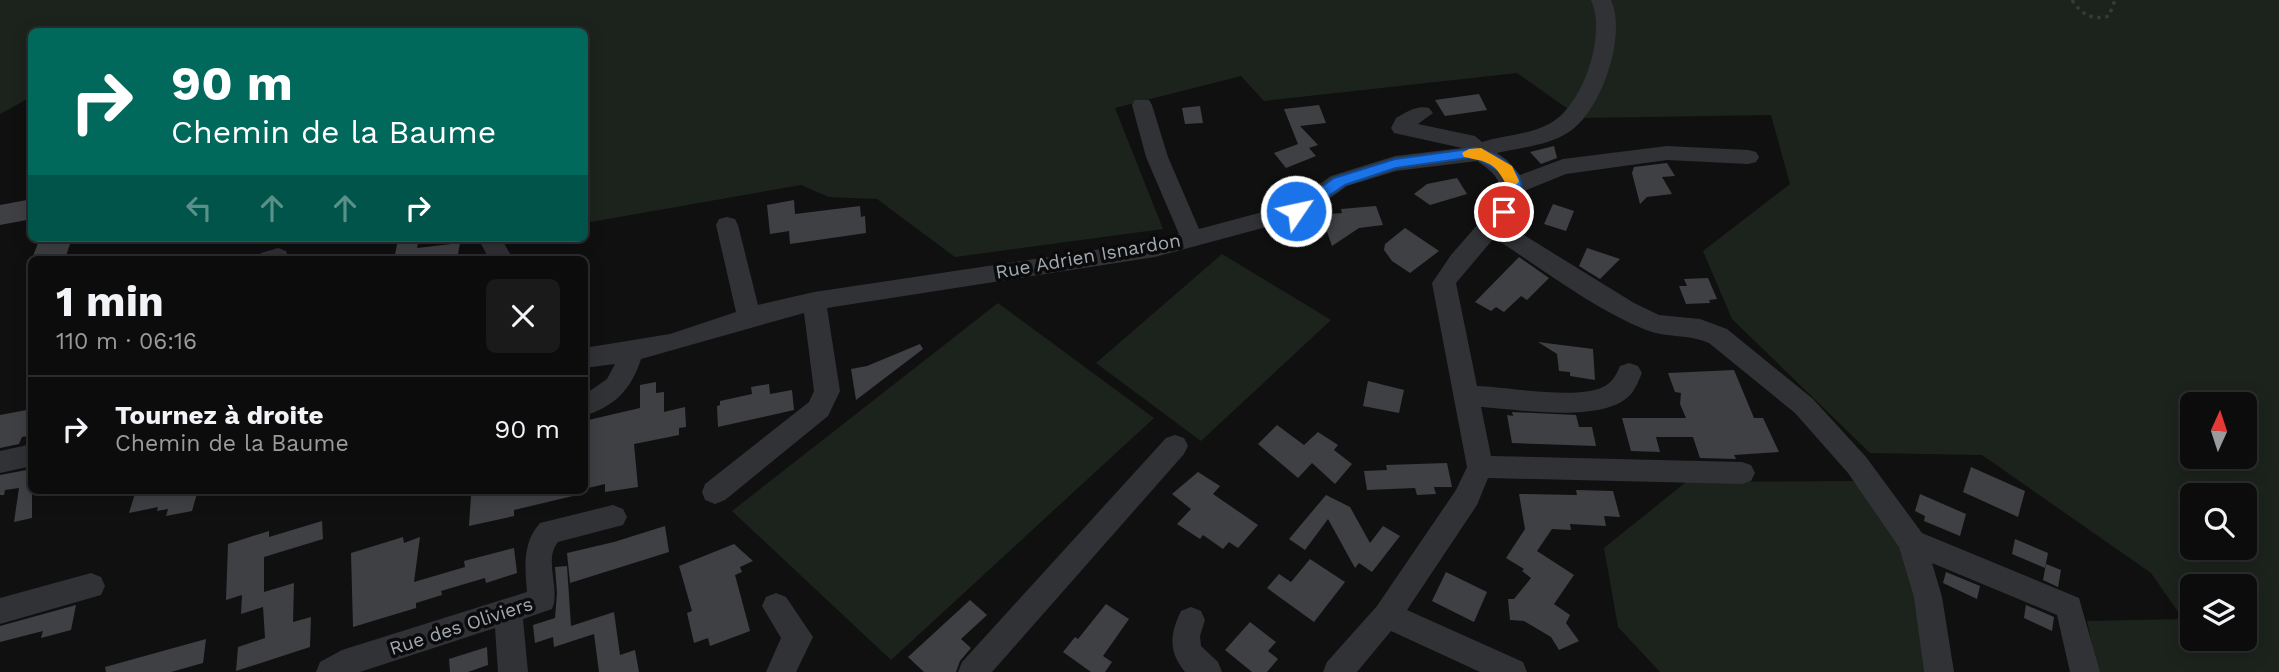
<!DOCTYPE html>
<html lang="fr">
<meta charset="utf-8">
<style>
:root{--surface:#0c0c0d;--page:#1a1a1b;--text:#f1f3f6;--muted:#9a9b9d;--line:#2c2c2e}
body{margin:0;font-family:"Work Sans",sans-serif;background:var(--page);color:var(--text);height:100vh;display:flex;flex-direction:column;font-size:26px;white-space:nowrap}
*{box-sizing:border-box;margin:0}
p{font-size:23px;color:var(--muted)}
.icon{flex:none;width:38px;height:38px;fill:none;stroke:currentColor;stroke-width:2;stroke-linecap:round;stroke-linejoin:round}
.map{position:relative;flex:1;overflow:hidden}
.details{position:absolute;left:28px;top:256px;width:560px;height:238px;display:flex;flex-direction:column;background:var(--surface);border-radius:10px;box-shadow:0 4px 18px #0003,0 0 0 2px var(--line)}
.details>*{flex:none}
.hud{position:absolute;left:28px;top:28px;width:560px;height:214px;border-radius:10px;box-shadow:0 4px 18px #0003,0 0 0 2px var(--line);background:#00695c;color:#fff;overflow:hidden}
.needle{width:46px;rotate:3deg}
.tools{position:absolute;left:2180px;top:392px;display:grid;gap:14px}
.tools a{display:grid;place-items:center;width:77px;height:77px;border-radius:10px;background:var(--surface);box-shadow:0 4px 18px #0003,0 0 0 2px var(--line);font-size:35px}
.pin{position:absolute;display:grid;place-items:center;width:60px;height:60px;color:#fff;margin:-30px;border:4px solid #fff;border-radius:50%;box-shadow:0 2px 7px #0007}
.me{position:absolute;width:77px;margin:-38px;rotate:56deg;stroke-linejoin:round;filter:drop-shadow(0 0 5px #0008)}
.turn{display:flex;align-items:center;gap:24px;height:147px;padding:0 28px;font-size:32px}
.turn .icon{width:91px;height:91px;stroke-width:2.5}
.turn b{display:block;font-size:49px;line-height:60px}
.lanes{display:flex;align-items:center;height:66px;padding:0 28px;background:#0003;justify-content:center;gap:35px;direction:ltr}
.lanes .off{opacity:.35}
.round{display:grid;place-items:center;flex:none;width:74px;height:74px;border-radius:10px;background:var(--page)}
.overview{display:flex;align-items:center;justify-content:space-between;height:119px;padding:0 28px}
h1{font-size:42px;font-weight:700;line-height:52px}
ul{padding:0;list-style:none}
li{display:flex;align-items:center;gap:21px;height:105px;padding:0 28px;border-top:2px solid var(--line)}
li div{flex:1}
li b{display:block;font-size:26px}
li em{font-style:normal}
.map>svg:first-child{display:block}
.green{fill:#1c231c;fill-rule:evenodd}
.building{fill:#3f4044}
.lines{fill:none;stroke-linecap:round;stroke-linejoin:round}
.path{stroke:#373a3d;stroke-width:3.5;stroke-dasharray:3.5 4.5;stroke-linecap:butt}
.minor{fill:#313236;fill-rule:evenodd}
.route{fill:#1a73e8;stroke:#114b97;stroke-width:2}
.slow{fill:#f59e0b}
.labels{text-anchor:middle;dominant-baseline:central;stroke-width:7;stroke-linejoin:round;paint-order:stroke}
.street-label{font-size:19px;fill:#a1a9b2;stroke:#0b0b0c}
</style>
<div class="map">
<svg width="2279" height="672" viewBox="0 0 2279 672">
<rect width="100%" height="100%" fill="#101011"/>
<g class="green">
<path d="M0 0H2279V672H2098L2087 621 2183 619 2151 573 1982 455 1870 453 1732 319 1703 251 1790 184 1771 115 1581 118 1517 73 1264 101 1241 76 1115 108 1163 229 955 257 877 199 829 197 801 185 585 223 584 32H32L31 97 0 114ZM2193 404H2245V457H2193ZM2193 495H2245V548H2193ZM2193 586H2245V639H2193Z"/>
<polygon points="1222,254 1331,320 1201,441 1096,363"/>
<polygon points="998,303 1154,418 891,660 732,511"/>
<polygon points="1854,481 1910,553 1924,672 1660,672 1618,627 1604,548 1686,482"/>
</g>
<g class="building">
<polygon points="1479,94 1487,110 1445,116 1435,100"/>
<polygon points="1319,105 1326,123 1300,126 1318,145 1309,148 1316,156 1286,168 1274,153 1298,144 1284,109"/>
<polygon points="1200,106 1203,123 1185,124 1182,108"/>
<polygon points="1554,146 1557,158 1541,164 1530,152"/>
<polygon points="1667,163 1675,176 1662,177 1672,194 1647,197 1640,204 1632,173 1634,167"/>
<polygon points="1457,178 1467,194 1430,205 1414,194 1427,184"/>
<polygon points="32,199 32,219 0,225 0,205"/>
<polygon points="794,200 795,214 860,206 861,217 865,216 866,233 790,244 789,231 770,234 767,205"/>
<polygon points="1553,204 1574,211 1566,231 1544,224"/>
<polygon points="1376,206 1383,225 1359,228 1332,246 1323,220 1332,219 1330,214 1342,213 1341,209"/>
<polygon points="1405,228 1439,251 1410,273 1392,261 1384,250 1385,244"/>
<polygon points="50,238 72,238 65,259 32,259 39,240"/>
<polygon points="419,238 417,248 460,243 457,259 394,259 398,240"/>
<polygon points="1587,248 1620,259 1600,279 1579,266"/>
<polygon points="1519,257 1549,278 1527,300 1521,296 1504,312 1496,307 1491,311 1475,302"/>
<polygon points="1708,278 1717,299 1709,300 1710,303 1686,304 1679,286 1687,286 1684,279"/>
<polygon points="1538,342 1593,349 1595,380 1570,376 1570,372 1559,371 1557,354"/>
<polygon points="920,344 923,349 856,400 851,369 867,366"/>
<polygon points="1734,370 1754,418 1763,418 1779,452 1734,455 1736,459 1700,458 1693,437 1656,437 1660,452 1631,451 1622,418 1686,418 1680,404 1681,393 1675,392 1668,373"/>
<polygon points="1368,381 1404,390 1399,413 1363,406"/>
<polygon points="656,382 656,393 664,392 664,412 685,407 686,427 679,428 679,435 634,444 638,487 605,492 605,484 584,489 584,421 640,408 640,385"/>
<polygon points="769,384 770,394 792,390 794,410 718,427 717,406 720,405 720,401 752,394 751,387"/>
<polygon points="32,409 32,435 22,437 19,444 0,448 0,415"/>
<polygon points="1512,412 1576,415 1579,427 1592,427 1596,446 1512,443 1507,415 1513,416"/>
<polygon points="1277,425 1304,445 1318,432 1338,445 1334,450 1352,464 1335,484 1312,463 1298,478 1258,444"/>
<polygon points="1447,463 1452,487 1434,487 1436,494 1417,495 1415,488 1367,490 1364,471 1387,470 1386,465"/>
<polygon points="1971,467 2025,491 2018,517 1963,492"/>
<polygon points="32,469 32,518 14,522 19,488 5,490 4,495 0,495 0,475"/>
<polygon points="1198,472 1220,486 1213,494 1258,525 1238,548 1229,542 1223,549 1203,535 1200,539 1177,524 1191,509 1172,494"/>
<polygon points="136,490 198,490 192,511 166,516 168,509 157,511 158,507 129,513"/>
<polygon points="481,490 573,490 573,496 514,510 514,516 469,526 471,495 481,493"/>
<polygon points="1576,490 1613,491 1620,517 1604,516 1606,526 1570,524 1571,530 1552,529 1537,551 1574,575 1554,604 1570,615 1566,623 1579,641 1559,650 1551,637 1524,621 1510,620 1508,599 1514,599 1531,578 1522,571 1524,569 1506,558 1525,529 1519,494 1577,495"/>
<polygon points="1920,494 1966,514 1960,536 1924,521 1925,516 1915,511"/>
<polygon points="1326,495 1350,507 1370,543 1383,526 1400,536 1372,572 1359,563 1355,568 1328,519 1305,550 1289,539"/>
<polygon points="322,521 323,539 264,557 264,592 294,583 293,622 311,617 310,647 236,671 238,647 265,638 263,607 241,614 242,595 226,600 228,544 269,531 269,537"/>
<polygon points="665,526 669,552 570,583 567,553 614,542"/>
<polygon points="403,537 404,543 420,537 414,582 465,567 464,561 514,548 517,573 486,583 485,578 441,591 442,595 416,603 416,608 353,627 351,553"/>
<polygon points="2015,539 2048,553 2045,568 2012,554"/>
<polygon points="734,544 753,561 740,567 742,572 735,575 750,631 710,646 708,638 694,643 687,613 692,611 679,566"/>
<polygon points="1310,559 1345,582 1314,622 1267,588 1279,574 1291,582"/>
<polygon points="2046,564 2061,570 2058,587 2043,580"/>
<polygon points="567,566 571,626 614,612 620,655 635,650 639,672 599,672 594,634 554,647 553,637 535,643 533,625 555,618 557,593 555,567"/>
<polygon points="1446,572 1487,592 1474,622 1432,601"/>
<polygon points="1946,572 1980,586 1977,599 1943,583"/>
<polygon points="970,600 987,615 961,639 971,648 960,661 956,672 924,672 908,657"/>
<polygon points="1106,604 1129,619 1103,656 1112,662 1105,672 1091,672 1063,652 1075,637 1078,639"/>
<polygon points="76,605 71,630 41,638 43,631 0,642 0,626"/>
<polygon points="2026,605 2054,617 2052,631 2024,618"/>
<polygon points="1250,622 1276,642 1268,651 1278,659 1267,672 1252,672 1225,650"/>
<polygon points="206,639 203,663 171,672 106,672 105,667"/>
<polygon points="487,647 488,665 468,672 450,672 449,659"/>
</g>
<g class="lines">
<path class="path" d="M2072 0C2081 14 2092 21 2109 16L2115 0"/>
<g class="minor">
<path d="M1591 0H1611C1627 35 1602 110 1569 132 1548 146 1521 147 1497 153L1507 160 1520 175 1563 159 1667 146 1748 150 1756 152 1759 157 1756 162 1748 164 1667 160 1566 174 1524 191 1522 200 1506 224 1634 303 1659 315 1700 319 1727 329 1813 399 1866 457 1922 533 2079 598 2100 672H2070L2057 615 1932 563 1942 597 1954 672H1924L1914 597 1899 547 1848 473 1795 413 1709 343C1689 334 1667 338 1646 330 1592 308 1543 269 1494 238L1456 283 1477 386C1508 387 1576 400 1603 387 1613 382 1616 375 1620 366L1629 363 1638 366 1642 373C1639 380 1636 387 1632 393 1606 425 1517 409 1481 407L1491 456 1742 462 1751 465 1755 473 1751 481 1742 484 1488 478 1477 505 1407 610 1523 662 1527 672H1480L1391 631 1357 672H1323L1327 662 1377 606 1456 490 1467 467 1432 283 1451 255 1499 200C1504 180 1493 172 1477 161L1396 171 1347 186 1304 217 1155 257 827 308 840 391 828 416 725 500 715 504 705 500 702 492 705 484 809 402 814 391 804 313 641 359C631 390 615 406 584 416V395L607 379 615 364 584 368V348L670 334 736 312 716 225 719 219 727 217 735 219 738 225 758 305 814 292 1155 241 1179 234 1146 157 1132 105 1135 100H1149L1152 105 1168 157 1199 229 1289 205 1331 176 1395 156 1462 148 1394 133 1391 128 1396 118C1407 112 1417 105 1429 108L1433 113 1418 124 1475 136 1482 142C1504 135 1528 135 1549 124 1583 107 1607 34 1591 0Z"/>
<polygon points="478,238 501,238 513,259 489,259"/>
<polygon points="278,248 286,251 289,259 257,259 261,253"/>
<polygon points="1175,435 1184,438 1188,446 1184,454 992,672 958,672 962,662 1166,438"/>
<polygon points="32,444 32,466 0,473 0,451"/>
<path d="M613 505 623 509 627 517 623 525 558 542C543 560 561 589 552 609L523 619 528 672H498L495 628 360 672H316L320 662 342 650 527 592C525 567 522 543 540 523Z"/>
<polygon points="91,573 101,577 105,586 101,595 0,624 0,598"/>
<polygon points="776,593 786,597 813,637 796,672 766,672 781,638 762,606 766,597"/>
<path d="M1191 607 1201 611 1205 620 1200 636 1201 646 1218 662 1222 672H1185C1168 651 1170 634 1181 611Z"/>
</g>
</g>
<path class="route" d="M1476 148C1497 154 1527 169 1521 197 1519 204 1513 210 1509 216H1498L1496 212 1506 197 1507 186 1501 172 1474 157 1396 168 1345 185 1301 215H1290L1288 211 1334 178 1395 159Z"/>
<path class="slow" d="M1481 148 1512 166 1519 181 1517 184H1506C1494 161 1487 162 1464 157L1462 153 1469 149Z"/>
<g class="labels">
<g class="street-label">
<text transform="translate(1088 256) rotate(-10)">Rue Adrien Isnardon</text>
<text transform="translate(461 626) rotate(-18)">Rue des Oliviers</text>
</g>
</g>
</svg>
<div class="tools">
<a><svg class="needle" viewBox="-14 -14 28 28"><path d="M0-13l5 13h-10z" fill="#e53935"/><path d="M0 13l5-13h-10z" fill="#9a9b9d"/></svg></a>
<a><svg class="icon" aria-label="search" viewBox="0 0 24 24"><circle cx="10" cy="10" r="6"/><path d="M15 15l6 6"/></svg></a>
<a><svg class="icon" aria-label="layers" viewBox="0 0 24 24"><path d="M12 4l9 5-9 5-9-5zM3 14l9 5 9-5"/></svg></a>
</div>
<div class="pin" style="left:1504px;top:212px;background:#d93025"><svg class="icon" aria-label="arrive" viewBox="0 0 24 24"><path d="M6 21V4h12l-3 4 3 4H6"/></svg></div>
<svg class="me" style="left:1296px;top:211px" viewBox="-20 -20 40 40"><circle r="17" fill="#1a73e8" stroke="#fff" stroke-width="3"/><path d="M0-11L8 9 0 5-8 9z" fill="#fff"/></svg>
<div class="hud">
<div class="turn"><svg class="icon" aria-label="right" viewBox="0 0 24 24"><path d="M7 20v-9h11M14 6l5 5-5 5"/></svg><div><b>90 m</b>Chemin de la Baume</div></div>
<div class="lanes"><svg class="icon off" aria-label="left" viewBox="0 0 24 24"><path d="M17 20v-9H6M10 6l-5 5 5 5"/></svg><svg class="icon off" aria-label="ahead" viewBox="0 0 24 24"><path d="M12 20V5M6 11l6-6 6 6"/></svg><svg class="icon off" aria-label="ahead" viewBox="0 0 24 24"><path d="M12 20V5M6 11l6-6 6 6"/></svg><svg class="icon" aria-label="right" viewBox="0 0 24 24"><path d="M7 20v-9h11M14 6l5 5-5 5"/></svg></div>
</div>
<section class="details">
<div class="overview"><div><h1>1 min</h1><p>110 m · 06:16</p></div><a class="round"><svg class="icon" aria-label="close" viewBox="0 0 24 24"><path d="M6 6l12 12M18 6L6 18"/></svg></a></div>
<ul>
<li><svg class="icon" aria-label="right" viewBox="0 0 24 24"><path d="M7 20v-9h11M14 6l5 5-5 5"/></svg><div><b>Tournez à droite</b><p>Chemin de la Baume</p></div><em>90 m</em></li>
</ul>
</section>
</div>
